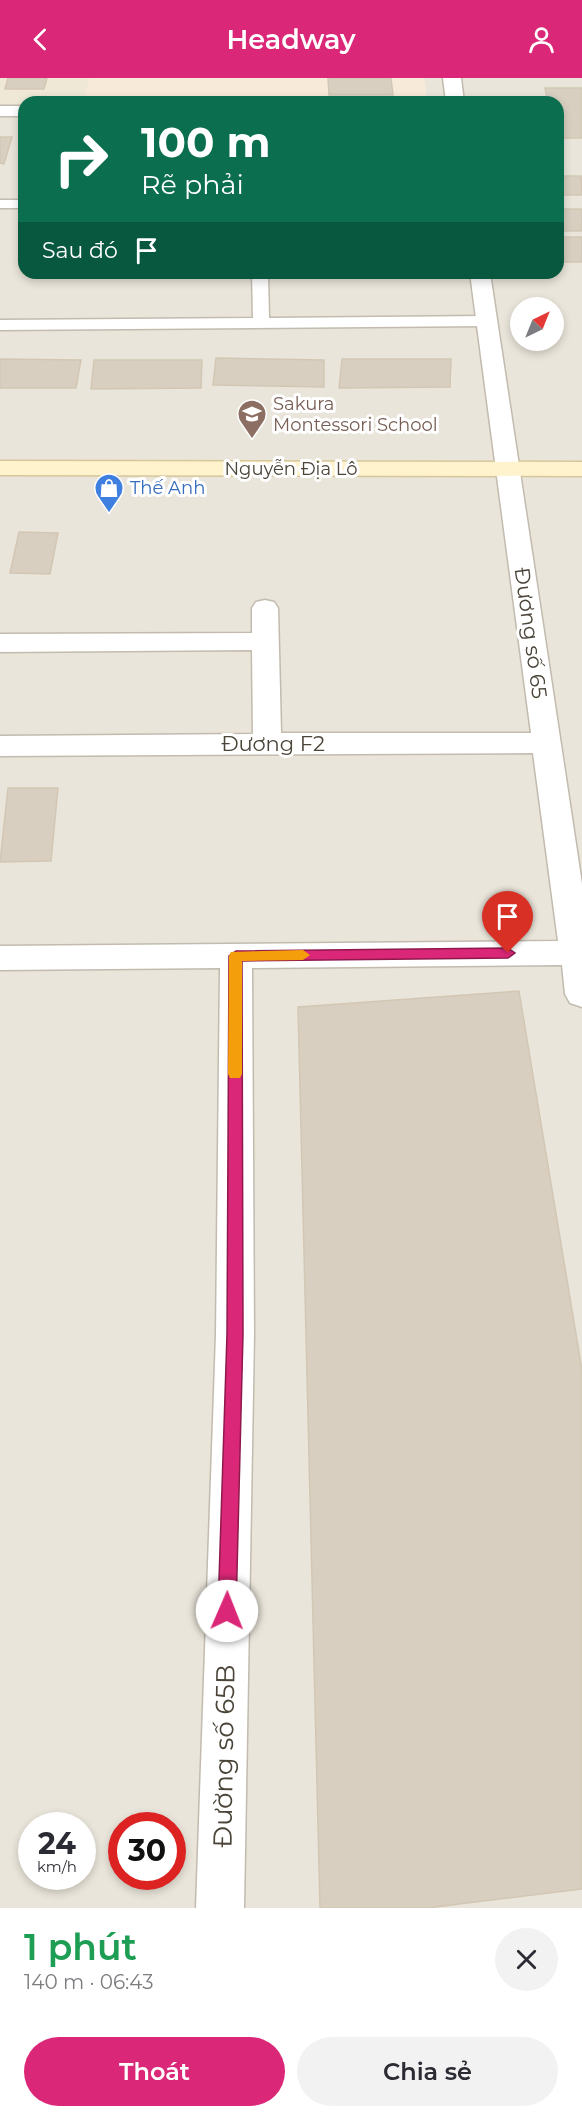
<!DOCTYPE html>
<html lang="vi">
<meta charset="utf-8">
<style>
:root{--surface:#fff;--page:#f2f2f3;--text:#2b2b33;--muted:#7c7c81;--accent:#db2777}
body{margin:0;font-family:Montserrat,sans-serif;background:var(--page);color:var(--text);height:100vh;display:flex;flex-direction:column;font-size:22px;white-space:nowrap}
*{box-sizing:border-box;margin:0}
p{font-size:20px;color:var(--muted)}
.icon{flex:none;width:33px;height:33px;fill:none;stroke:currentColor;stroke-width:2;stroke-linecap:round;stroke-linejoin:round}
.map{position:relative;height:1830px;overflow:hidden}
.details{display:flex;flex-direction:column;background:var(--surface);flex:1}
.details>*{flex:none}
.guide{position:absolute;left:18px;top:18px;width:546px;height:183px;border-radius:18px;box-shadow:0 3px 9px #0003;background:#0b6e4f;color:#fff;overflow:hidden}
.needle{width:39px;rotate:43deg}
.tools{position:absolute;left:510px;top:219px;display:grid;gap:12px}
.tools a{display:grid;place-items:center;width:54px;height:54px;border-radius:50%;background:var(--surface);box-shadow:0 3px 9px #0003;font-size:30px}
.speed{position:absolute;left:18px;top:1734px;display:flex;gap:12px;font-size:30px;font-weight:700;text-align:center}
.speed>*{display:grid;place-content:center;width:78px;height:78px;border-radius:50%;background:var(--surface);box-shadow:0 3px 9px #0003;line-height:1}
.speed small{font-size:15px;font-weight:400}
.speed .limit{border:9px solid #d22;background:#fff;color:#111}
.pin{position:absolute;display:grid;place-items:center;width:51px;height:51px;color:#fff;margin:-62px -26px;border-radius:50% 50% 50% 0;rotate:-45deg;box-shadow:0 0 6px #0007}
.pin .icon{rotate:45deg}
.me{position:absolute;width:66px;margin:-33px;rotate:1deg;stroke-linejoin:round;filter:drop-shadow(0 0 4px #0008)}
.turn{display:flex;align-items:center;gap:21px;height:126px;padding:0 24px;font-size:27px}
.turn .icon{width:78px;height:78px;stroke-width:2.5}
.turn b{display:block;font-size:42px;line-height:51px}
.then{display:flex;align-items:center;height:57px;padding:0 24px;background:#0003;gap:12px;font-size:22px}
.round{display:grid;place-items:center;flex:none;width:63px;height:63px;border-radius:32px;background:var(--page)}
.head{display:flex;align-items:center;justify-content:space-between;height:102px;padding:0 24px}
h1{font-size:36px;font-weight:600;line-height:45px;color:#1e9e55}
.button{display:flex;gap:12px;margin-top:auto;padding:12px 24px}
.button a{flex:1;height:69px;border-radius:36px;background:var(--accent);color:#fff;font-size:24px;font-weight:600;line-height:69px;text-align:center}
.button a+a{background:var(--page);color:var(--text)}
header{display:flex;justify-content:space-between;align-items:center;height:78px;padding:0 24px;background:var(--accent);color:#fff;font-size:27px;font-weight:600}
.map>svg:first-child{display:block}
.residential{fill:#eae5da;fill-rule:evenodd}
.commercial{fill:#f7ead8}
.education{fill:#efe8d6}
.building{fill:#d8cfc1;stroke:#d3c7b4;stroke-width:1.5}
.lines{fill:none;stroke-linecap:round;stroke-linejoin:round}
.lane-casing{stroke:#c2bbae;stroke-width:3}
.street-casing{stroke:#c2bbae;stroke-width:3}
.secondary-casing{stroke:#d6c79b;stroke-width:3}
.lane{fill:#fff;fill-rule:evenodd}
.street{fill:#fff;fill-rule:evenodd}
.secondary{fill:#fff3cd;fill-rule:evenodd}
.route{fill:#db2777;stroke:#8e194d;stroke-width:1.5}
.slow{fill:#f59e0b}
.labels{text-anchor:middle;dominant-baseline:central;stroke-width:6;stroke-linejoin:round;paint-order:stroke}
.far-education-label{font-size:18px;fill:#785e54;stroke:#fff;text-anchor:start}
.far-street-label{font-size:18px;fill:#4b4439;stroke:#fff}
.far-shop-label{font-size:18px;fill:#366cbe;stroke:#fff;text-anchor:start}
.street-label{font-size:21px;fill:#4b4439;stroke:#fff}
.near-street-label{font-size:26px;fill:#4b4439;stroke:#fff}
</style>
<header><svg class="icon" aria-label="back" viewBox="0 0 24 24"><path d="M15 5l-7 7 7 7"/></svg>Headway<svg class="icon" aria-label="person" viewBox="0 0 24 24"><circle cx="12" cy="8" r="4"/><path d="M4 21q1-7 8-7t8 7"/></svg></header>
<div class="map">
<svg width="582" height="1830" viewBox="0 0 582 1830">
<rect width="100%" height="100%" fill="#f6f3ec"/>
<path class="residential" d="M0 0H582V1830H0ZM24 24H558V195H24ZM520 230H554V262H520ZM32 1748H82V1798H32ZM122 1748H172V1798H122Z"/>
<polygon class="commercial" points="89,0 424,0 427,20 415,24 84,24"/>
<polygon class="education" points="0,0 89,0 84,24 24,24 24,27 0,27"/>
<g class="building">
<polygon points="8,0 47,0 44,11 5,11"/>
<polygon points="328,0 391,0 393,17 329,17"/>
<polygon points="545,10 582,10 582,60 558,60 558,24 548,24"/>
<polygon points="0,59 12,59 4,86 0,85"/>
<polygon points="559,98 581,98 582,117 563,117"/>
<rect x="558" y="131" width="24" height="22"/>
<rect x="558" y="159" width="24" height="25"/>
<polygon points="216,280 324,282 324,309 213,307"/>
<polygon points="0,281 81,282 76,310 0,310"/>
<polygon points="342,281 451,281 450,309 339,310"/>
<polygon points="94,282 202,282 201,310 91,311"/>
<polygon points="19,454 58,455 50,496 10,495"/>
<polygon points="8,710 58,710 51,783 0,784"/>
<polygon points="519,913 582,1292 582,1811 427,1830 320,1830 298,929"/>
</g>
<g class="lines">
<g class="lane-casing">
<g id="lane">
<rect x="0" y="122" width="24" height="8"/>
<polygon points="252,195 268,195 269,240 486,238 494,243 486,248 0,252 0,242 253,240"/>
</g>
</g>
<g class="street-casing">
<g id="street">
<polygon points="443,0 461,0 464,24 446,24"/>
<rect x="0" y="28" width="24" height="10"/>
<polygon points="470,195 490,195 582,806 582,929 570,925 565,916 562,887 252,890 254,1256 244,1830 196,1830 216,1256 220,890 0,892 0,868 558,863 533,675 0,678 0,658 253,656 252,572 0,574 0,556 252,555 252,530 256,524 265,522 274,524 278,530 281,655 531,655"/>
</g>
</g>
<g class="secondary-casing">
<polygon id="secondary" points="0,383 582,384 582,398 0,397"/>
</g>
<use href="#lane" class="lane"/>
<use href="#street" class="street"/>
<use href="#secondary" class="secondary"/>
</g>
<polygon class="route" points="508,870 515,875 508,880 242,883 243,1256 236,1533 234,1539 227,1542 221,1539 218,1533 227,1256 229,878 236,873"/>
<polygon class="slow" points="303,872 310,877 303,882 242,883 242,996 240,1000 230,1000 228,996 229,878 231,874"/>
<defs>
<g id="school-pin" transform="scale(1.5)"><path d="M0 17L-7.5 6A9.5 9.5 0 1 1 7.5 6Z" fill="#8d6e63" stroke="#fff"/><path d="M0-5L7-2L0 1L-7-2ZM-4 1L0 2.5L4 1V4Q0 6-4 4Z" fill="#fff"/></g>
<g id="shop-pin" transform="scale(1.5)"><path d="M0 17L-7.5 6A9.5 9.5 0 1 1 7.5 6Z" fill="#3f7fe0" stroke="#fff"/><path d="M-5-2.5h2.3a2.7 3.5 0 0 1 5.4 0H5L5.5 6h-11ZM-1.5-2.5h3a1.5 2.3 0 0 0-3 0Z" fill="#fff"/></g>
</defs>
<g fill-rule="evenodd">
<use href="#school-pin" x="252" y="336"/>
<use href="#shop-pin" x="109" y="410"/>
</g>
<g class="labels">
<g class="far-education-label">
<text x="273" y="326">Sakura<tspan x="273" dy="21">Montessori School</tspan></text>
</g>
<g class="far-street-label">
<text x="291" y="391">Nguyễn Địa Lô</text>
</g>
<g class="far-shop-label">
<text x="130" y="410">Thế Anh</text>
</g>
<g class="street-label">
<text transform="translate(531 555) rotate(82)">Đương số 65</text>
<text x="273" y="665">Đương F2</text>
</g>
<g class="near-street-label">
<text transform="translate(224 1678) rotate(-89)">Đường số 65B</text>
</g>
</g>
</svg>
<div class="tools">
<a><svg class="needle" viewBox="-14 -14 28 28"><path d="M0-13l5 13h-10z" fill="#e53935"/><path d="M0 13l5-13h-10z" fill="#7c7c81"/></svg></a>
</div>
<div class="speed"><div>24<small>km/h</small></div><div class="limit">30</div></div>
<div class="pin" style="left:508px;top:875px;background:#d93025"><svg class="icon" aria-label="arrive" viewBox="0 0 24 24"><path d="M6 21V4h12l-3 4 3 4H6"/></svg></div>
<svg class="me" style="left:227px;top:1533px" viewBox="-20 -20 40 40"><circle r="19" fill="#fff"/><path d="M0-13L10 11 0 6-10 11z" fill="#db2777"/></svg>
<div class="guide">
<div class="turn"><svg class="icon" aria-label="right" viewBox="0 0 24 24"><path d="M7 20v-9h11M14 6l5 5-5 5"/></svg><div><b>100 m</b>Rẽ phải</div></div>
<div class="then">Sau đó<svg class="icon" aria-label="arrive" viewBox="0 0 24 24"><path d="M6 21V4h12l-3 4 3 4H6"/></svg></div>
</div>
</div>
<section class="details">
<div class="head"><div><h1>1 phút</h1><p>140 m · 06:43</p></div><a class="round"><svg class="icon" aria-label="close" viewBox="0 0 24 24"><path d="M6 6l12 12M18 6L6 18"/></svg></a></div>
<div class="button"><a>Thoát</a><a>Chia sẻ</a></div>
</section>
